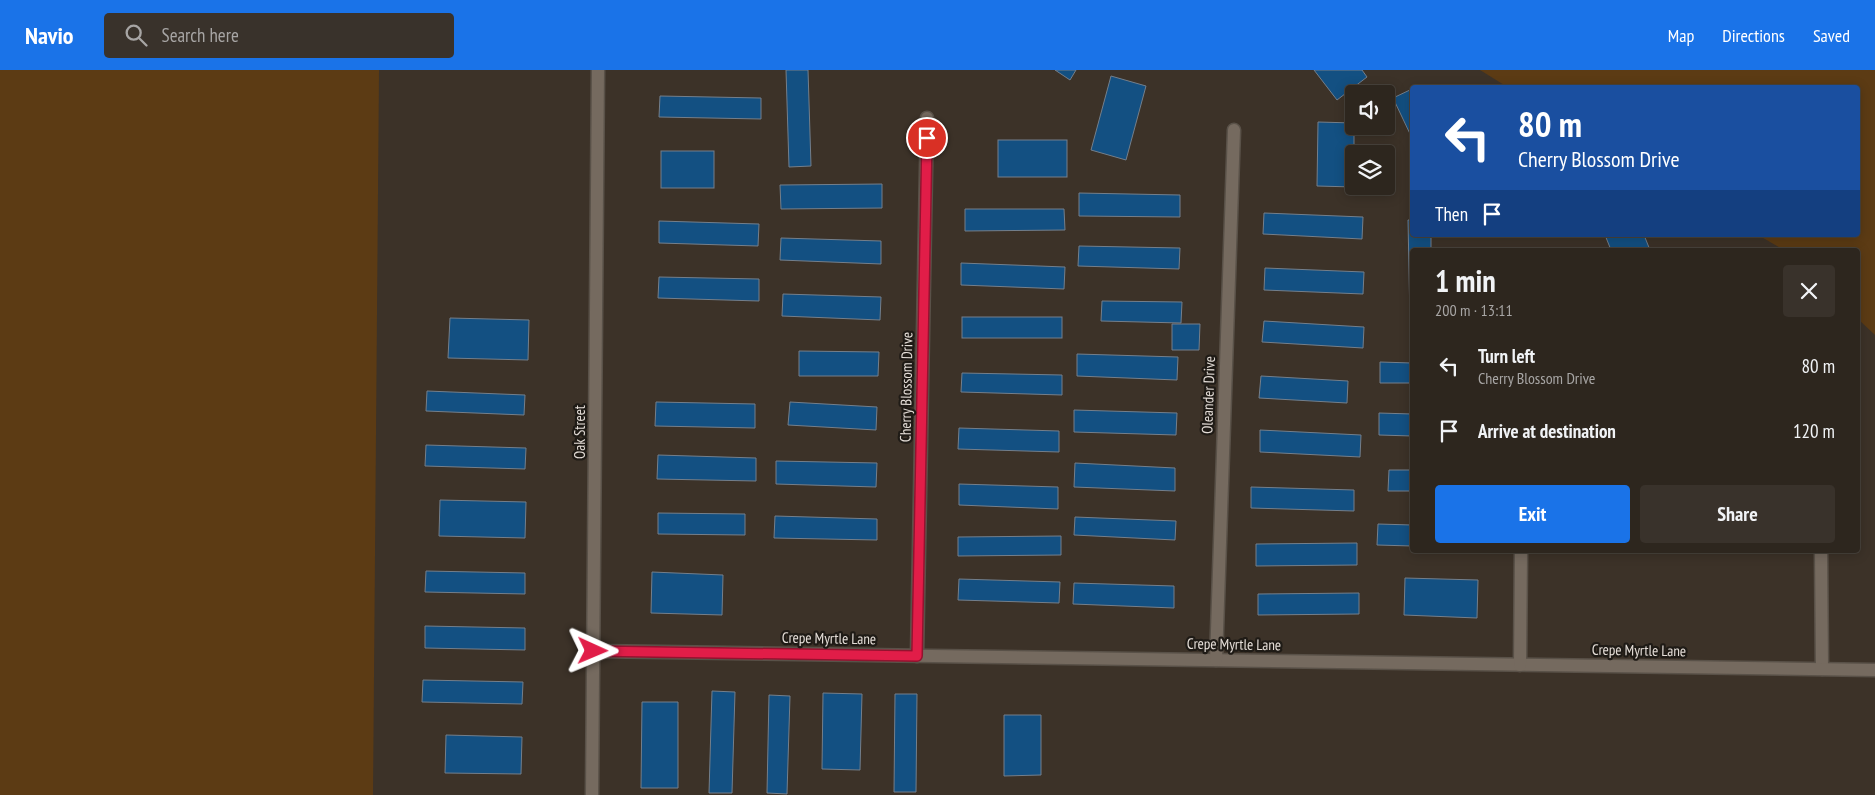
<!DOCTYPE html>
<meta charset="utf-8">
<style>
:root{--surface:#2d261e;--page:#39322b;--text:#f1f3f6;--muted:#a7a5a4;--line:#48433c;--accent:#1a73e8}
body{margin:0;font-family:"PT Sans Narrow",sans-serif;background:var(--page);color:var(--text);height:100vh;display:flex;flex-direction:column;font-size:19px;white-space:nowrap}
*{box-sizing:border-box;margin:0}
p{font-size:16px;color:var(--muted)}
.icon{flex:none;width:28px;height:28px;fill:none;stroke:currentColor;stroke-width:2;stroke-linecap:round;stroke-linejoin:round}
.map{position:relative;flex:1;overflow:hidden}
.drawer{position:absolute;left:1410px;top:178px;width:450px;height:305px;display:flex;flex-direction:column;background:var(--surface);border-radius:5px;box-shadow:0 2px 12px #0003,0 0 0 1px var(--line)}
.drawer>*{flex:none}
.guide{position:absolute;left:1410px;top:15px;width:450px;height:152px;border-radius:5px;box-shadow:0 2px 12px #0003,0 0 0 1px var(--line);background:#1a4fa0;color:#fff;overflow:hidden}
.tools{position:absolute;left:1345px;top:15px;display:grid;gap:10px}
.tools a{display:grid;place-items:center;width:50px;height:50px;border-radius:5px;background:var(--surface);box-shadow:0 2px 12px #0003,0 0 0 1px var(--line);font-size:25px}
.pin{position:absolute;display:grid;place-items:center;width:42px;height:42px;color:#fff;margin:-21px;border:2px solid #fff;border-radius:50%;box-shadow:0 1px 5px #0007}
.me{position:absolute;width:55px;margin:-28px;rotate:91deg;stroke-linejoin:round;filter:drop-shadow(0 0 4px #0008)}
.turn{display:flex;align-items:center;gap:18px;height:105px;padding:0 25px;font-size:22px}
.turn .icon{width:65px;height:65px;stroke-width:2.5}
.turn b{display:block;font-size:35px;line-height:42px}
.then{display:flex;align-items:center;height:48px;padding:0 25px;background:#0003;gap:10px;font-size:19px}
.round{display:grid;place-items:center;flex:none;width:52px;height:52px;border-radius:5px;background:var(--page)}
.overview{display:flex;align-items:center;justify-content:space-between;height:85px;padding:0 25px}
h1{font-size:30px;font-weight:700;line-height:38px}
.cta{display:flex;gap:10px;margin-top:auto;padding:10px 25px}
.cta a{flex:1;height:58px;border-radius:5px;background:var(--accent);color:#fff;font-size:20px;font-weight:700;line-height:58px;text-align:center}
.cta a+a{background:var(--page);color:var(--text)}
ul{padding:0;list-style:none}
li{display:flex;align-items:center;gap:15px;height:65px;padding:0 25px}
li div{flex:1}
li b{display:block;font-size:19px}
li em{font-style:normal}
header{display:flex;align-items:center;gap:30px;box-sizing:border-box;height:70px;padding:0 25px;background:var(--accent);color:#fff}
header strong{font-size:24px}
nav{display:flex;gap:28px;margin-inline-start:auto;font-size:18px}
.search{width:350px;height:45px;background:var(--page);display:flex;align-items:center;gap:12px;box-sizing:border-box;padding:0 18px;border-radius:5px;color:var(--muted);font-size:19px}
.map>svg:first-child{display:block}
.green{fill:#5c3b14}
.building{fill:#135082;stroke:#747f8b}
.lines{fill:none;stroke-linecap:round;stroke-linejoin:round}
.minor-casing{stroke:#595148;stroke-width:15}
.minor{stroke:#756a5f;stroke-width:12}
.route-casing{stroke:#92132f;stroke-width:12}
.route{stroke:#e11d48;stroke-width:9}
.labels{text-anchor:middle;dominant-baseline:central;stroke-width:4.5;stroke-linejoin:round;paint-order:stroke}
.street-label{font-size:15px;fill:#e4ddd7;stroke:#1f1b16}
</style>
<header>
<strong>Navio</strong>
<div class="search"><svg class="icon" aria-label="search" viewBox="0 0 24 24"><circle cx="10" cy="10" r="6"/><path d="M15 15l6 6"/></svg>Search here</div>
<nav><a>Map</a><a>Directions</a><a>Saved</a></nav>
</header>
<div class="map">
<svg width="1875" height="725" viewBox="0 0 1875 725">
<rect width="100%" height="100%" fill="#3c3228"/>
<g class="green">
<polygon points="0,0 379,0 373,725 0,725"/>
<polygon points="1480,0 1875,0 1875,265 1858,249 1858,180 1784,180 1758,165 1858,165 1858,18 1509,18"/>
</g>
<g class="building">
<polygon points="786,0 808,0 811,96 789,97"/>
<polygon points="1055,0 1076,0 1070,10"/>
<polygon points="1314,0 1362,0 1367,7 1337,30"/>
<polygon points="1111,6 1146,16 1126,90 1091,80"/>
<polygon points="1412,19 1412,68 1393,28"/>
<polygon points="660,26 761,28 761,49 659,47"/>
<polygon points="1318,52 1354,53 1354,117 1317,116"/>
<rect x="998" y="70" width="69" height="37"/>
<rect x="661" y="81" width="53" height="37"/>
<polygon points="882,114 882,138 781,139 780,115"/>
<polygon points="1079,123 1180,125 1180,147 1079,146"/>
<polygon points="965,139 1064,139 1065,160 965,161"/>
<polygon points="1264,143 1363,147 1362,169 1263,164"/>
<polygon points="1408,150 1412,150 1412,165 1431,165 1431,180 1412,180 1412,251 1410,251"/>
<polygon points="659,151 759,154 758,176 659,173"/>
<polygon points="1605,165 1644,165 1650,180 1611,180"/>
<polygon points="781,168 881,171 881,194 780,190"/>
<polygon points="1079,176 1180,178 1179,199 1078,196"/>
<polygon points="961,193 1065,197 1064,219 961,215"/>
<polygon points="1265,198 1364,202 1363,224 1264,220"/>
<polygon points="659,207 759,209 759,231 658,228"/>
<polygon points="783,224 881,227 880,250 782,246"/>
<polygon points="1102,231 1182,232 1181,253 1101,251"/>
<rect x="962" y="247" width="100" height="21"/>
<polygon points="450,248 529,250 528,290 448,288"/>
<polygon points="1264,251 1364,257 1363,278 1262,272"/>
<polygon points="1172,254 1200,254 1199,280 1172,280"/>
<polygon points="799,281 879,282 878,306 799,306"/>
<polygon points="1077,284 1178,287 1177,310 1077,306"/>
<polygon points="1380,292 1412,293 1412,313 1380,313"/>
<polygon points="962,303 1062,305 1062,325 961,322"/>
<polygon points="1261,306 1348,311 1347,333 1259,328"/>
<polygon points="427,321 525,325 524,345 426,341"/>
<polygon points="656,332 755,334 755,358 655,356"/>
<polygon points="790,332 877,337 876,360 788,355"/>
<polygon points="1074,340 1177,343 1176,365 1074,362"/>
<polygon points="1379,343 1412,344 1412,366 1379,365"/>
<polygon points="959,358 1059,361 1059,382 958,379"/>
<polygon points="1260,360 1361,365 1360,387 1260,382"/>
<polygon points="426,375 526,378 525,399 425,396"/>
<polygon points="658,385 756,388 756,411 657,409"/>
<polygon points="776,391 877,393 876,417 776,414"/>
<polygon points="1075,393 1175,398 1175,421 1074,417"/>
<polygon points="1389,400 1412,400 1412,421 1388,421"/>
<polygon points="959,414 1058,417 1058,439 959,435"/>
<polygon points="1251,417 1354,420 1354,441 1251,438"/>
<polygon points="440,430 526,432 525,468 439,466"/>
<polygon points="658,443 745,444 745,465 658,464"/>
<polygon points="775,446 877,449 877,470 774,468"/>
<polygon points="1075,447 1176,451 1175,470 1074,465"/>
<polygon points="1378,454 1412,455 1412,476 1377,475"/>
<polygon points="1061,466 1061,485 958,486 958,467"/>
<polygon points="1357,473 1357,495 1256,496 1256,474"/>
<polygon points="426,501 525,503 525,524 425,522"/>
<polygon points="652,502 723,505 722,545 651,543"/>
<polygon points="1405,508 1478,510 1477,548 1404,545"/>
<polygon points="959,509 1060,512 1059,533 958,530"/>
<polygon points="1074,513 1174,516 1174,538 1073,534"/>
<polygon points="1359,523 1359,544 1258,545 1258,524"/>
<polygon points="425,556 525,558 525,580 425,578"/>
<polygon points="423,610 523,612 522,634 422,632"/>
<polygon points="712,621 735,622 732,723 709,723"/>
<polygon points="823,623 862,624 860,700 822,699"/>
<polygon points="895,624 917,624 916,722 894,722"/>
<polygon points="769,625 790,626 787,724 767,723"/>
<polygon points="642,632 678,632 678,718 641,718"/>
<polygon points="1004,645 1041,645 1041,705 1004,706"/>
<polygon points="446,665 522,667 521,704 445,703"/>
</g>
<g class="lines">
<g class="minor-casing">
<g id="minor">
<polyline points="1821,480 1822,599"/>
<polyline points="593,581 1875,600"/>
<polyline points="917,586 927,48"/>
<polyline points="1216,590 1234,60"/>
<polyline points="1520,595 1521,480"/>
<polyline points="592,725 598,0"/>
</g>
</g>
<use href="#minor" class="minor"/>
</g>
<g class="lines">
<g class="route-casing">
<polyline id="route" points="593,581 917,586 927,68"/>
</g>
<use href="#route" class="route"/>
</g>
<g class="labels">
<g class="street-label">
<text transform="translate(906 317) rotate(-89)">Cherry Blossom Drive</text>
<text transform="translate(1208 325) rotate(-88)">Oleander Drive</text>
<text transform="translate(579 362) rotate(-90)">Oak Street</text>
<text transform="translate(829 568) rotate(1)">Crepe Myrtle Lane</text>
<text transform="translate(1234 574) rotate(1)">Crepe Myrtle Lane</text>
<text transform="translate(1639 580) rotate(1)">Crepe Myrtle Lane</text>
</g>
</g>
</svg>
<div class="tools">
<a><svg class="icon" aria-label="sound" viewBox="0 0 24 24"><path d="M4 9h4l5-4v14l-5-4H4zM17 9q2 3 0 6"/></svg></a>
<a><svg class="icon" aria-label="layers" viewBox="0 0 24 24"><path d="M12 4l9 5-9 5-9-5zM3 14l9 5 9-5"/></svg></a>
</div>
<div class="pin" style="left:927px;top:68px;background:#d93025"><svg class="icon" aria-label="arrive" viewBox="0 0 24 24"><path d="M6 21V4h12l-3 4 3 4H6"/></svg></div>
<svg class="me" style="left:593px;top:581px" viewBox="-20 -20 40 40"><path d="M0-17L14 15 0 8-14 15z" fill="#e11d48" stroke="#fff" stroke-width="4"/></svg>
<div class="guide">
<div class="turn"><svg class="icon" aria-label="left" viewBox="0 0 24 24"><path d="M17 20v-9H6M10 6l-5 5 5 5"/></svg><div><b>80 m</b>Cherry Blossom Drive</div></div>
<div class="then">Then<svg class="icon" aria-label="arrive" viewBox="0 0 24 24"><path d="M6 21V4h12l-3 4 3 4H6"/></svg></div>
</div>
<section class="drawer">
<div class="overview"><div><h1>1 min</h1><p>200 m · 13:11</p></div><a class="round"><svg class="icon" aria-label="close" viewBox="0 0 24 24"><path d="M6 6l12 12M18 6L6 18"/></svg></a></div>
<ul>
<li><svg class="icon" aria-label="left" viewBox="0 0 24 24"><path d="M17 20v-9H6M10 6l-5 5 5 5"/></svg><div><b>Turn left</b><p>Cherry Blossom Drive</p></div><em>80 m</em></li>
<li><svg class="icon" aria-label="arrive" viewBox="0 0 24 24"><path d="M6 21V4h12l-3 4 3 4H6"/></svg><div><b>Arrive at destination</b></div><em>120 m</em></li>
</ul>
<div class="cta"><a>Exit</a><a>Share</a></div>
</section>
</div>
